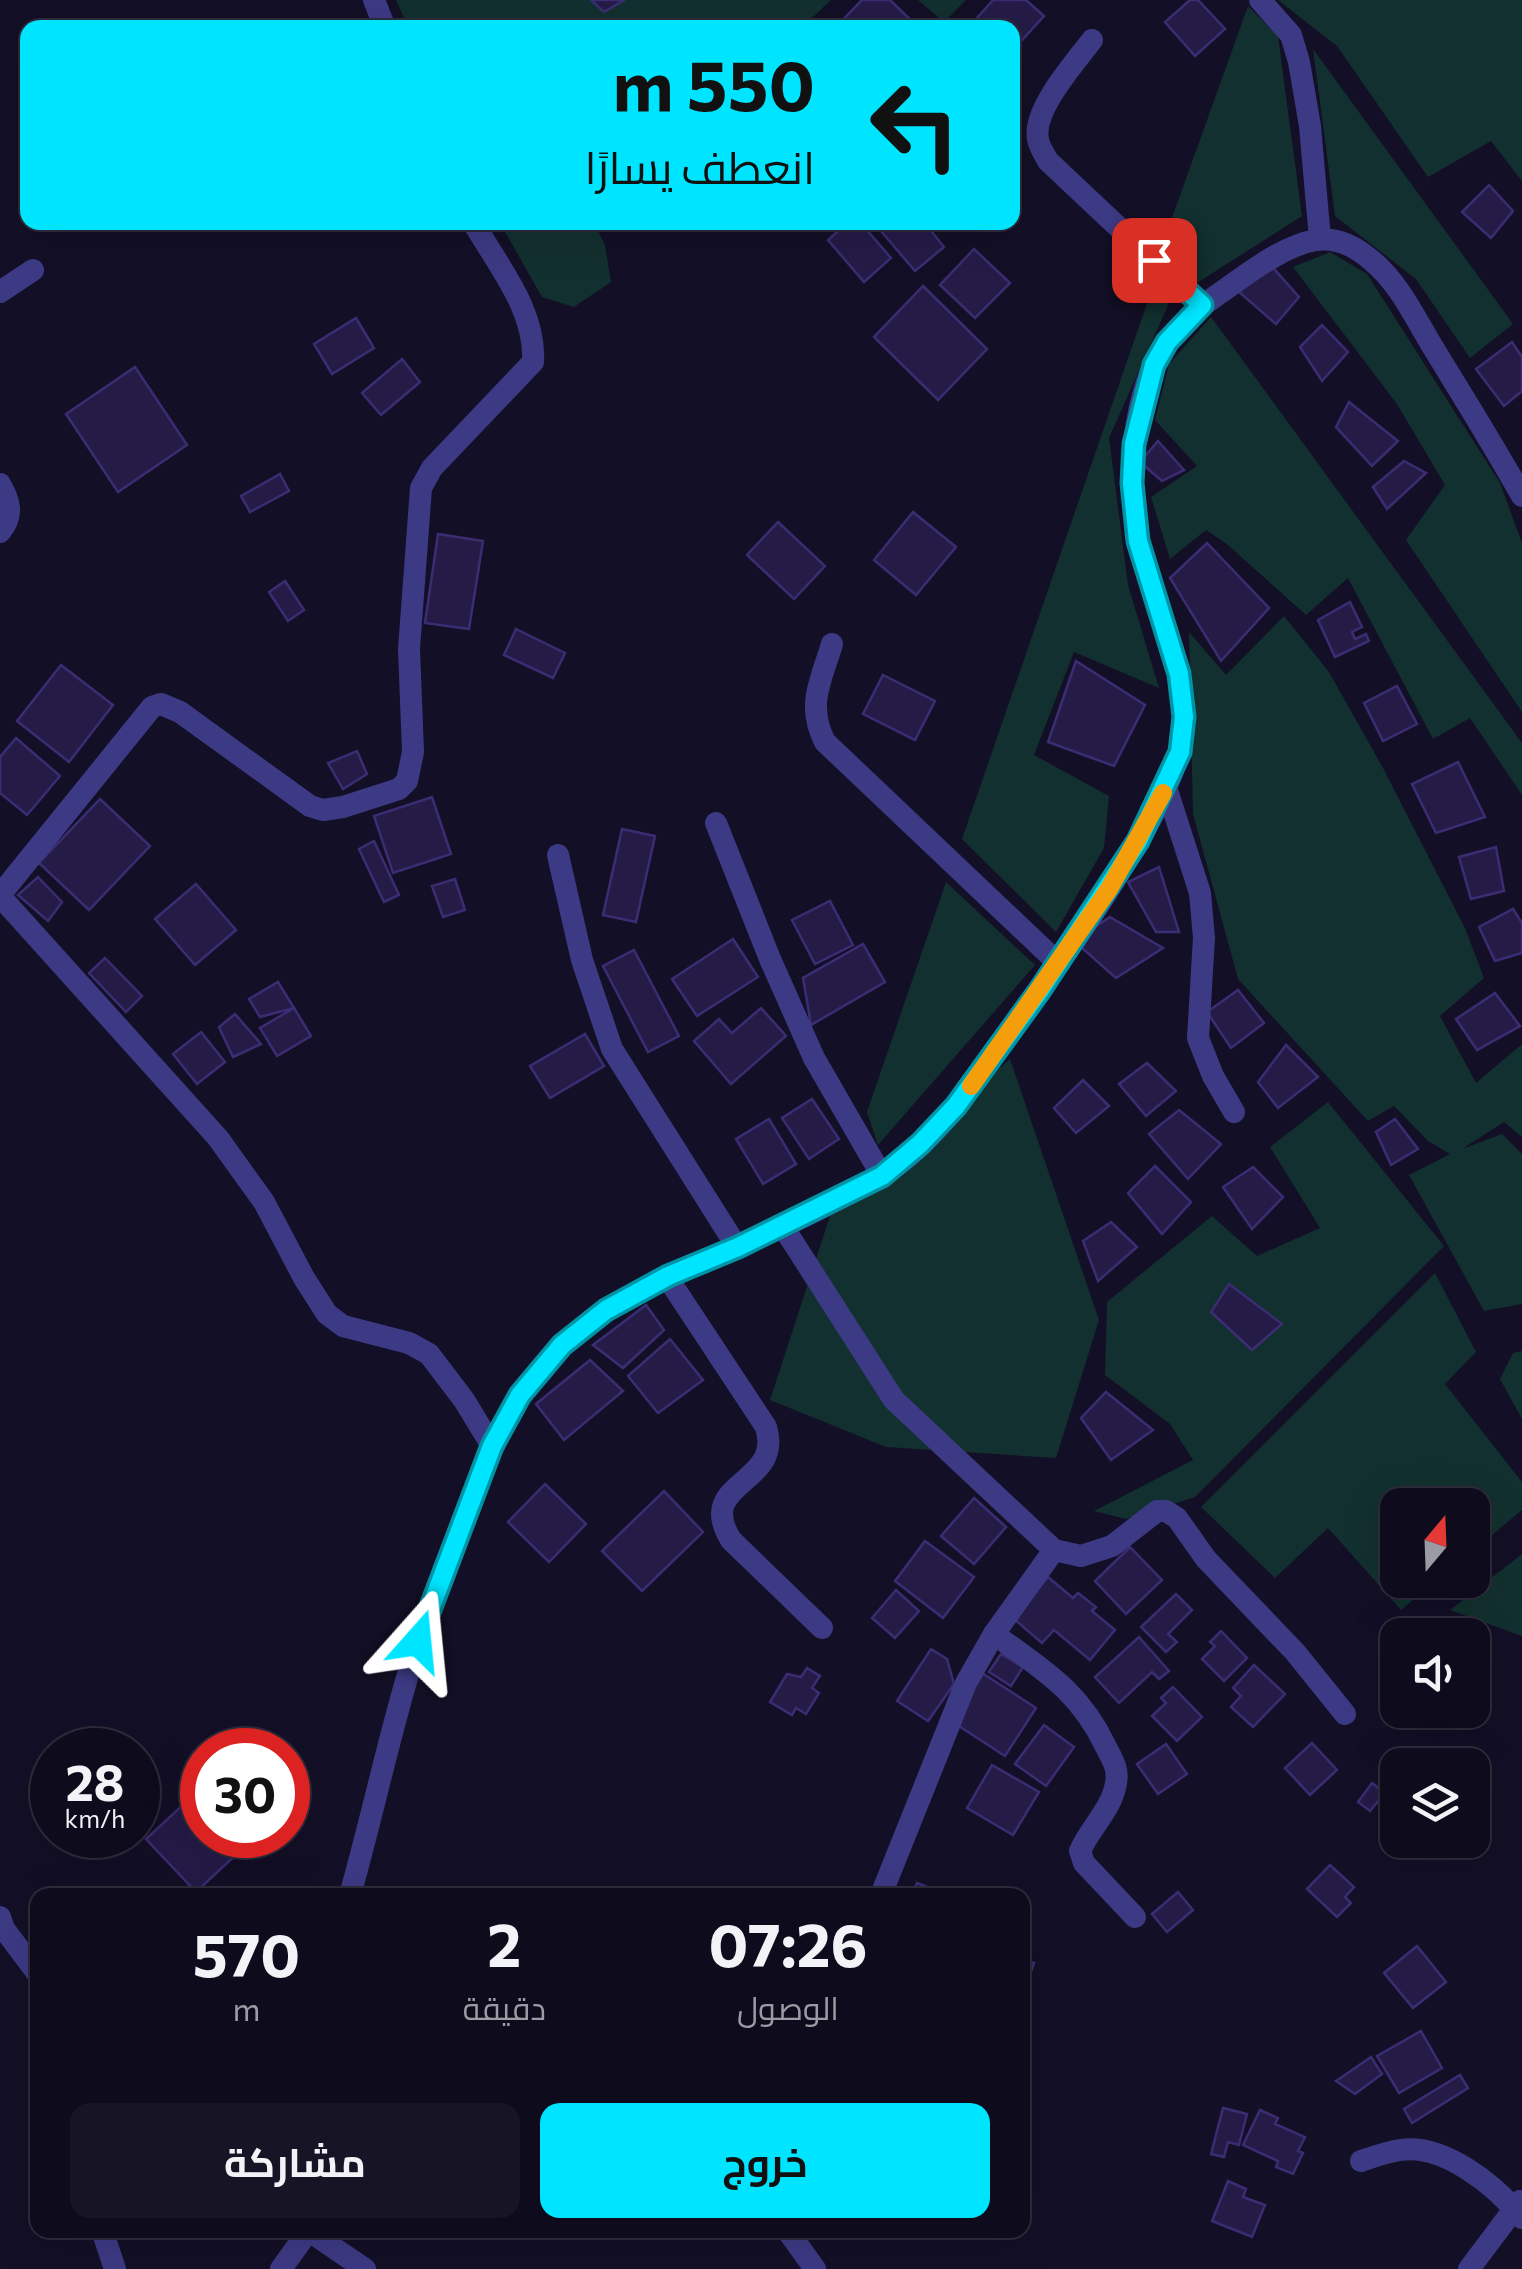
<!DOCTYPE html>
<html lang="ar">
<meta charset="utf-8">
<style>
:root{--surface:#0e0b1c;--page:#171425;--text:#f1f3f6;--muted:#9b9ba3;--line:#2e2b3b;--accent:#00e5ff}
body{margin:0;font-family:Commissioner,Cairo,sans-serif;background:var(--page);color:var(--text);direction:rtl;height:100vh;display:flex;flex-direction:column;font-size:38px;white-space:nowrap}
*{box-sizing:border-box;margin:0}
p{font-size:32px;color:var(--muted)}
.icon{flex:none;width:55px;height:55px;fill:none;stroke:currentColor;stroke-width:2;stroke-linecap:round;stroke-linejoin:round}
.map{position:relative;flex:1;overflow:hidden;direction:ltr}
.drawer{position:absolute;left:30px;top:1888px;width:1000px;height:350px;display:flex;flex-direction:column;background:var(--surface);border-radius:20px;box-shadow:0 10px 40px #0002,0 0 0 2px var(--line);direction:rtl}
.drawer>*{flex:none}
.top-card{position:absolute;left:20px;top:20px;width:1000px;height:210px;border-radius:20px;box-shadow:0 10px 40px #0002,0 0 0 2px var(--line);direction:rtl;background:#00e5ff;color:#111;overflow:hidden}
.needle{width:65px;rotate:19deg}
.tools{position:absolute;left:1380px;top:1488px;display:grid;gap:20px}
.tools a{display:grid;place-items:center;width:110px;height:110px;border-radius:20px;background:var(--surface);box-shadow:0 10px 40px #0002,0 0 0 2px var(--line);font-size:50px}
.speed{position:absolute;left:30px;top:1728px;display:flex;gap:20px;font-size:50px;font-weight:700;text-align:center}
.speed>*{display:grid;place-content:center;width:130px;height:130px;border-radius:50%;background:var(--surface);box-shadow:0 10px 40px #0002,0 0 0 2px var(--line);line-height:1}
.speed small{font-size:25px;font-weight:400}
.speed .limit{border:15px solid #d22;background:#fff;color:#111}
.pin{position:absolute;display:grid;place-items:center;width:85px;height:85px;color:#fff;margin:-42px;border-radius:20px;box-shadow:0 5px 15px #0006}
.me{position:absolute;width:110px;margin:-55px;rotate:18deg;stroke-linejoin:round;filter:drop-shadow(0 0 8px #0008)}
.turn{display:flex;align-items:center;gap:35px;height:210px;padding:0 40px;font-size:45px}
.turn .icon{width:130px;height:130px;stroke-width:2.5}
.turn b{display:block;font-size:70px;line-height:85px}
.eta{display:flex;justify-content:space-evenly;align-items:center;height:170px;text-align:center}
.eta b{font-size:60px;font-weight:700;line-height:70px}
.action{display:flex;gap:20px;margin-top:auto;padding:20px 40px}
.action a{flex:1;height:115px;border-radius:20px;background:var(--accent);color:#111;font-size:40px;font-weight:700;line-height:115px;text-align:center}
.action a+a{background:var(--page);color:var(--text)}
.map>svg:first-child{display:block}
.green{fill:#12302f}
.building{fill:#241b47;stroke:#3b2d73;stroke-width:2.5}
.lines{fill:none;stroke-linecap:round;stroke-linejoin:round}
.minor{stroke:#3d3a85;stroke-width:22}
.route-casing{stroke:#0095a6;stroke-width:25}
.route{stroke:#00e5ff;stroke-width:18}
.slow{stroke:#f59e0b;stroke-width:18}
</style>
<div class="map">
<svg width="1522" height="2269" viewBox="0 0 1522 2269">
<rect width="100%" height="100%" fill="#130f26"/>
<g class="green">
<polygon points="396,0 831,0 813,17 786,28 408,27"/>
<polygon points="918,0 966,0 944,22"/>
<polygon points="1278,0 1522,0 1522,181 1491,141 1428,177 1337,46"/>
<polygon points="1248,6 1278,36 1302,216 1197,283 1164,240"/>
<polygon points="1313,49 1513,324 1470,358 1416,279 1335,216"/>
<polygon points="500,223 594,223 605,245 611,282 574,307 542,297"/>
<polygon points="1330,252 1367,274 1500,483 1522,543 1522,712 1406,540 1445,485 1397,404 1293,267"/>
<polygon points="1154,283 1170,301 1109,438 1128,585 1159,688 1074,652 1034,755 1109,796 1104,848 1056,932 962,839"/>
<polygon points="1211,317 1522,743 1522,795 1470,718 1433,739 1348,578 1306,615 1228,545 1206,530 1170,559 1151,497 1197,466 1155,420 1169,364"/>
<polygon points="1284,616 1329,672 1383,768 1465,928 1484,978 1440,1016 1476,1083 1522,1044 1522,1137 1504,1122 1462,1149 1502,1134 1522,1154 1522,1304 1484,1311 1409,1175 1450,1154 1428,1141 1394,1106 1368,1121 1238,979 1193,814 1189,632 1226,675"/>
<polygon points="946,882 1035,965 878,1145 867,1112"/>
<polygon points="1010,1059 1099,1320 1056,1458 886,1447 770,1400 830,1216"/>
<polygon points="1328,1102 1444,1246 1195,1497 1126,1519 1094,1511 1193,1460 1170,1424 1105,1375 1107,1302 1212,1216 1257,1256 1320,1228 1270,1147"/>
<polygon points="1435,1273 1476,1352 1445,1384 1522,1482 1522,1510 1473,1551 1472,1505 1398,1505 1398,1580 1437,1580 1401,1610 1328,1528 1275,1578 1201,1507"/>
<polygon points="1522,1351 1522,1419 1500,1379 1513,1353"/>
<polygon points="1522,1554 1522,1636 1450,1610"/>
</g>
<g class="building">
<polygon points="591,0 624,0 604,12"/>
<polygon points="862,0 890,0 919,28 835,28"/>
<polygon points="993,0 1026,0 1044,16 1012,51 1012,28 968,28"/>
<polygon points="1190,0 1198,0 1225,29 1195,56 1165,22"/>
<polygon points="1489,185 1513,211 1491,238 1462,212"/>
<polygon points="848,222 860,222 891,258 864,282 828,240"/>
<polygon points="924,222 944,247 915,271 875,224"/>
<polygon points="974,249 1010,283 975,318 940,285"/>
<polygon points="1268,262 1299,297 1276,324 1239,292"/>
<polygon points="923,286 987,349 938,400 874,337"/>
<polygon points="356,318 374,348 332,374 314,344"/>
<polygon points="1322,325 1348,352 1322,381 1300,347"/>
<polygon points="1512,342 1522,357 1522,391 1504,406 1476,369"/>
<polygon points="402,359 420,382 381,415 362,393"/>
<polygon points="135,367 187,445 118,492 66,414"/>
<polygon points="1349,402 1398,441 1372,466 1336,427"/>
<polygon points="1158,441 1184,470 1162,481 1140,462"/>
<polygon points="1404,461 1426,473 1387,509 1373,487"/>
<polygon points="280,474 289,491 250,512 241,496"/>
<polygon points="913,512 956,547 916,595 874,560"/>
<polygon points="778,522 825,566 794,599 747,555"/>
<polygon points="438,534 483,541 469,629 425,623"/>
<polygon points="1207,543 1269,608 1221,661 1170,578"/>
<polygon points="285,581 304,610 288,621 269,592"/>
<polygon points="1350,602 1362,627 1352,632 1355,639 1366,634 1369,641 1335,657 1318,620"/>
<polygon points="516,629 565,653 553,678 504,655"/>
<polygon points="1076,661 1145,705 1114,766 1048,742"/>
<polygon points="61,665 113,705 69,762 17,721"/>
<polygon points="883,675 935,701 915,740 863,714"/>
<polygon points="1397,686 1417,724 1383,741 1364,703"/>
<polygon points="16,738 60,776 27,815 0,793 0,757"/>
<polygon points="357,751 367,774 343,789 328,763"/>
<polygon points="1458,762 1485,817 1436,833 1412,784"/>
<polygon points="432,797 451,854 393,873 374,816"/>
<polygon points="100,799 150,846 89,910 39,863"/>
<polygon points="622,829 655,836 636,922 603,915"/>
<polygon points="374,841 399,895 384,902 359,849"/>
<polygon points="1496,847 1504,891 1471,899 1459,857"/>
<polygon points="1159,867 1179,932 1156,932 1128,882"/>
<polygon points="38,877 62,902 48,921 18,895"/>
<polygon points="455,879 465,910 443,917 432,886"/>
<polygon points="196,884 236,930 195,965 155,919"/>
<polygon points="830,901 853,945 815,964 792,920"/>
<polygon points="1513,909 1522,923 1522,953 1495,961 1479,927"/>
<polygon points="1110,917 1163,948 1116,978 1074,941"/>
<polygon points="733,939 758,977 697,1016 672,979"/>
<polygon points="863,944 885,982 811,1025 803,978"/>
<polygon points="634,950 679,1036 648,1052 603,966"/>
<polygon points="105,958 142,996 126,1012 89,973"/>
<polygon points="278,982 294,1008 260,1017 249,999"/>
<polygon points="1238,990 1264,1023 1231,1048 1207,1012"/>
<polygon points="1495,993 1520,1026 1477,1050 1456,1019"/>
<polygon points="294,1008 311,1036 277,1056 260,1028"/>
<polygon points="761,1008 786,1036 731,1084 694,1041 719,1019 732,1033"/>
<polygon points="235,1014 261,1044 233,1057 219,1027"/>
<polygon points="201,1032 225,1062 197,1084 173,1054"/>
<polygon points="585,1034 604,1066 550,1098 530,1066"/>
<polygon points="1286,1045 1318,1077 1278,1108 1258,1082"/>
<polygon points="1147,1063 1176,1091 1146,1116 1119,1084"/>
<polygon points="1083,1080 1109,1106 1076,1133 1054,1108"/>
<polygon points="812,1099 839,1139 809,1159 782,1118"/>
<polygon points="1179,1110 1221,1144 1188,1179 1149,1134"/>
<polygon points="769,1119 796,1164 763,1184 736,1139"/>
<polygon points="1395,1119 1418,1149 1391,1165 1376,1132"/>
<polygon points="1155,1166 1191,1202 1162,1234 1128,1193"/>
<polygon points="1253,1167 1283,1197 1252,1229 1223,1187"/>
<polygon points="1111,1222 1137,1247 1098,1281 1083,1241"/>
<polygon points="1229,1284 1282,1324 1252,1350 1211,1312"/>
<polygon points="646,1305 664,1330 623,1368 593,1345"/>
<polygon points="670,1339 703,1380 658,1413 628,1376"/>
<polygon points="590,1360 623,1391 564,1440 536,1404"/>
<polygon points="1106,1392 1153,1430 1111,1460 1081,1418"/>
<polygon points="545,1484 586,1524 549,1562 508,1522"/>
<polygon points="664,1491 703,1532 642,1591 602,1551"/>
<polygon points="974,1498 1006,1527 974,1564 941,1536"/>
<polygon points="925,1541 974,1577 943,1618 895,1581"/>
<polygon points="1130,1547 1162,1580 1126,1614 1095,1581"/>
<polygon points="1048,1577 1073,1598 1078,1593 1096,1607 1092,1611 1115,1630 1090,1660 1054,1630 1042,1643 1013,1618"/>
<polygon points="896,1590 919,1611 895,1638 872,1618"/>
<polygon points="1176,1594 1192,1610 1168,1634 1177,1642 1166,1652 1141,1627"/>
<polygon points="1221,1631 1247,1658 1224,1681 1202,1659 1215,1646 1210,1642"/>
<polygon points="1139,1637 1169,1671 1159,1679 1152,1672 1119,1703 1095,1677"/>
<polygon points="931,1649 947,1659 954,1684 928,1721 897,1701"/>
<polygon points="1001,1654 1023,1667 1011,1686 989,1672"/>
<polygon points="1254,1665 1285,1694 1253,1727 1231,1707 1241,1696 1233,1688"/>
<polygon points="807,1668 820,1676 812,1688 819,1693 806,1714 796,1708 792,1715 770,1702 787,1674 801,1677"/>
<polygon points="982,1673 1036,1708 1005,1756 951,1721"/>
<polygon points="1173,1687 1202,1717 1177,1741 1152,1716 1166,1703 1161,1698"/>
<polygon points="1044,1725 1074,1747 1046,1786 1015,1764"/>
<polygon points="1312,1743 1337,1770 1310,1795 1285,1768"/>
<polygon points="1166,1744 1187,1774 1158,1794 1137,1764"/>
<polygon points="992,1765 1039,1792 1013,1835 967,1808"/>
<polygon points="1372,1783 1385,1793 1370,1811 1358,1802"/>
<polygon points="202,1787 202,1835 256,1836 196,1892 146,1839"/>
<polygon points="1330,1865 1354,1887 1345,1897 1351,1903 1337,1917 1307,1889"/>
<polygon points="917,1883 940,1892 939,1895 912,1895"/>
<polygon points="1178,1892 1193,1910 1167,1932 1152,1914"/>
<polygon points="1417,1946 1446,1982 1413,2008 1384,1973"/>
<polygon points="1022,1960 1034,1963 1023,1995 1022,1994"/>
<polygon points="1421,2031 1442,2068 1399,2093 1377,2056"/>
<polygon points="1371,2057 1382,2074 1355,2094 1336,2081"/>
<polygon points="1460,2075 1468,2088 1412,2123 1404,2109"/>
<polygon points="1223,2108 1247,2114 1239,2145 1228,2142 1224,2157 1211,2154"/>
<polygon points="1260,2110 1278,2118 1275,2124 1305,2137 1298,2151 1303,2153 1293,2174 1276,2167 1278,2161 1243,2145"/>
<polygon points="1228,2181 1246,2189 1243,2197 1265,2205 1252,2237 1212,2221"/>
</g>
<g class="lines">
<g class="minor">
<polyline points="374,0 385,28"/>
<polyline points="1260,0 1291,35 1299,62 1310,126 1320,239"/>
<path d="M1092 40C1075 63 1032 110 1038 139 1039 147 1045 155 1048 161L1201 305"/>
<polyline points="0,292 33,270"/>
<path d="M0 484C10 501 14 516 0 532"/>
<path d="M832 644C821 681 806 705 825 742L1059 964"/>
<polyline points="1166,787 1200,893 1204,938 1198,1038 1213,1076 1234,1112"/>
<polyline points="716,823 770,959 814,1058 882,1176"/>
<polyline points="558,855 582,960 612,1049 737,1247"/>
<path d="M0 895 152 707 161 704 180 712 310 806 323 810 343 807 399 789 407 781 413 752 409 649 421 488 432 468 533 362C536 310 498 266 473 222"/>
<polyline points="0,896 218,1138 264,1202 304,1278 327,1314 343,1326 409,1343 429,1354 464,1400 492,1446"/>
<polyline points="782,1225 894,1400 1054,1550 1081,1556 1112,1546 1157,1511 1166,1511 1177,1518 1206,1559 1295,1652 1345,1714"/>
<path d="M667 1277 766 1427C784 1486 694 1480 731 1540L822 1628"/>
<path d="M994 1634C1043 1670 1079 1690 1106 1747 1112 1759 1119 1769 1116 1783 1112 1809 1090 1828 1080 1851L1084 1863 1135 1917"/>
<path d="M350 1895C371 1821 387 1745 409 1671 424 1620 443 1571 462 1522 488 1457 512 1392 564 1343 613 1298 674 1275 734 1249 781 1228 831 1205 876 1179 936 1146 975 1080 1014 1026 1052 973 1090 921 1124 865 1150 822 1182 771 1183 720 1185 658 1152 602 1139 543 1126 485 1131 392 1167 342 1181 323 1201 306 1220 293 1249 273 1282 246 1316 240 1337 237 1355 246 1371 260 1399 282 1416 320 1434 349 1464 398 1494 446 1522 496"/>
<polyline points="881,1895 966,1683 994,1634 1054,1550"/>
<polyline points="0,1917 4,1929 38,1974"/>
<path d="M1361 2161C1373 2157 1387 2152 1400 2150 1444 2143 1496 2186 1522 2218"/>
<polyline points="102,2230 115,2269"/>
<polyline points="787,2230 815,2269"/>
<polyline points="309,2231 365,2269"/>
<polyline points="281,2269 309,2230"/>
<polyline points="1469,2269 1520,2201"/>
</g>
</g>
<g class="lines">
<g class="route-casing">
<polyline id="route" points="418,1641 492,1446 520,1395 562,1345 606,1310 668,1276 738,1247 882,1176 920,1144 956,1106 1040,990 1138,841 1180,752 1184,717 1179,674 1138,541 1132,483 1134,444 1154,365 1167,342 1202,305 1154,260"/>
</g>
<use href="#route" class="route"/>
<polyline class="slow" points="971,1086 1109,889 1163,793"/>
</g>
</svg>
<div class="tools">
<a><svg class="needle" viewBox="-14 -14 28 28"><path d="M0-13l5 13h-10z" fill="#e53935"/><path d="M0 13l5-13h-10z" fill="#9b9ba3"/></svg></a>
<a><svg class="icon" aria-label="sound" viewBox="0 0 24 24"><path d="M4 9h4l5-4v14l-5-4H4zM17 9q2 3 0 6"/></svg></a>
<a><svg class="icon" aria-label="layers" viewBox="0 0 24 24"><path d="M12 4l9 5-9 5-9-5zM3 14l9 5 9-5"/></svg></a>
</div>
<div class="speed"><div>28<small>km/h</small></div><div class="limit">30</div></div>
<div class="pin" style="left:1154px;top:260px;background:#d93025"><svg class="icon" aria-label="arrive" viewBox="0 0 24 24"><path d="M6 21V4h12l-3 4 3 4H6"/></svg></div>
<svg class="me" style="left:418px;top:1641px" viewBox="-20 -20 40 40"><path d="M0-17L14 15 0 8-14 15z" fill="#00e5ff" stroke="#fff" stroke-width="4"/></svg>
<div class="top-card">
<div class="turn"><svg class="icon" aria-label="left" viewBox="0 0 24 24"><path d="M17 20v-9H6M10 6l-5 5 5 5"/></svg><div><b>550 m</b>انعطف يسارًا</div></div>
</div>
<section class="drawer">
<div class="eta">
<div><b>07:26</b><p>الوصول</p></div>
<div><b>2</b><p>دقيقة</p></div>
<div><b>570</b><p>m</p></div>
</div>
<div class="action"><a>خروج</a><a>مشاركة</a></div>
</section>
</div>
